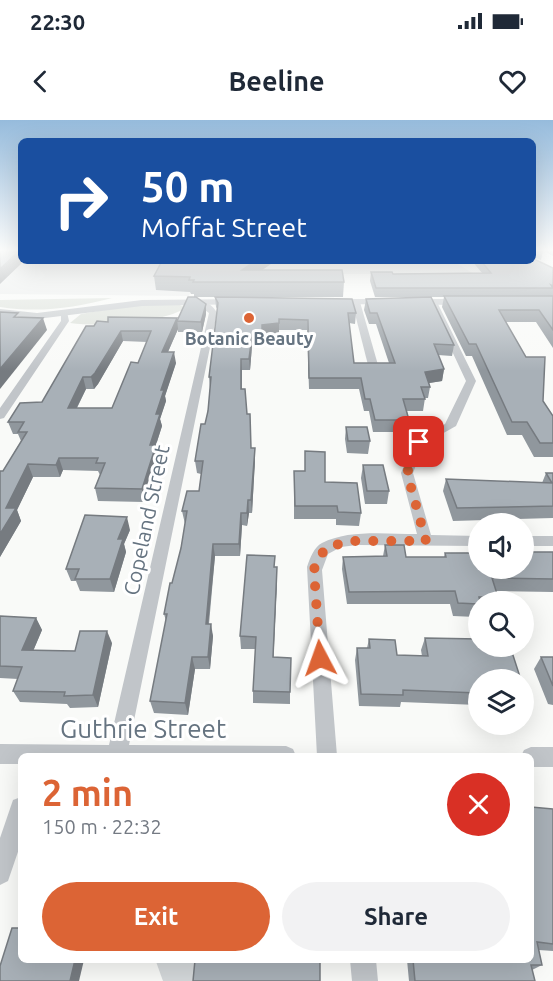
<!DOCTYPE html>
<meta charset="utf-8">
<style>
:root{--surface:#fff;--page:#f2f2f3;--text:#1f2937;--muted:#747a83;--accent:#dc6435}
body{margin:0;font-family:Ubuntu,sans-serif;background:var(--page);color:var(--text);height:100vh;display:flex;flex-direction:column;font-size:22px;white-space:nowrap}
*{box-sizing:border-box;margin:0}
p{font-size:20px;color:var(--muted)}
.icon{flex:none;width:33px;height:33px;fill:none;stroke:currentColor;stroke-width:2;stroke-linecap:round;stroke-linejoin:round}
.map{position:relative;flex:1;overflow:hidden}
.details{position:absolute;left:18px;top:633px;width:516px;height:210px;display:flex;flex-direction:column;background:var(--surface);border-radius:9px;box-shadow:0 6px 24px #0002}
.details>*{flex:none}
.guide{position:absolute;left:18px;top:18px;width:518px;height:126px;border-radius:9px;box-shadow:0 6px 24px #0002;background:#1a4fa0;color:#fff;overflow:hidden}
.buttons{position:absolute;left:468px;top:393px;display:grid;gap:12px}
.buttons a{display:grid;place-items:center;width:66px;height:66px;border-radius:50%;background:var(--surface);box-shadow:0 6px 24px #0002;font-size:30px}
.pin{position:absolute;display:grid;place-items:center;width:51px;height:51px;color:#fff;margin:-26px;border-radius:12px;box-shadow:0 3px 9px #0006}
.me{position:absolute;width:66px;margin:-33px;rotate:356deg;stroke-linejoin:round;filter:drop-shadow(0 0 4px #0008)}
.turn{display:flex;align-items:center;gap:21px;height:126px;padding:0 24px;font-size:27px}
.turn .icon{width:78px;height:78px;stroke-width:2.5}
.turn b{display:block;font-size:42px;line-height:51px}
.round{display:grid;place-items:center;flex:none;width:63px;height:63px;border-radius:32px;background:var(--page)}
.headline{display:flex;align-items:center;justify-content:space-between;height:102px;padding:0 24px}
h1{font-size:36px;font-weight:700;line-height:45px;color:var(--accent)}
.primary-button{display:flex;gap:12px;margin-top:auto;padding:12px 24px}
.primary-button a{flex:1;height:69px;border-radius:36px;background:var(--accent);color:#fff;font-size:24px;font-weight:700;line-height:69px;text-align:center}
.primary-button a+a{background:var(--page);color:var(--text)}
.status{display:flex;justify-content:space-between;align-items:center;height:42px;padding:0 30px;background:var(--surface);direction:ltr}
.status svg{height:16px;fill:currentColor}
header{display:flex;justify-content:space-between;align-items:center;height:78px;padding:0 24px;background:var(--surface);font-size:27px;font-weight:700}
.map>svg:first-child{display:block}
.built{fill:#e7e9e9}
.green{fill:#d9ded7}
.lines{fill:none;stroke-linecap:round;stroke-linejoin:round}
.motorway-tunnel{stroke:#d4d8da;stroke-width:44;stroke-dasharray:44 22;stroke-linecap:butt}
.minor{fill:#c1c5c9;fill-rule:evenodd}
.tertiary{fill:#c1c5c9;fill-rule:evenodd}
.wall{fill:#90979d;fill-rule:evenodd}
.shaded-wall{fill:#767b80}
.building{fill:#a8b0b7;stroke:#767b80;stroke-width:1.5;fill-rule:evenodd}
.route{stroke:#dc6435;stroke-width:10;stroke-dasharray:0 18}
.poi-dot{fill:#dc6435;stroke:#fff;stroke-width:2}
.labels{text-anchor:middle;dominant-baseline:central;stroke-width:6;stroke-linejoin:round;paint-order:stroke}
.far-poi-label{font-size:18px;font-weight:bold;fill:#667481;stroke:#fff}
.street-label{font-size:21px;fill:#667481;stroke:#fff}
.near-street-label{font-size:26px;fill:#667481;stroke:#fff}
</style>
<div class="status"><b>22:30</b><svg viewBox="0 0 49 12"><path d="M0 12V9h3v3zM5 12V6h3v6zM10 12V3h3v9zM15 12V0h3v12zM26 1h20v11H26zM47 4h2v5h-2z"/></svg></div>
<header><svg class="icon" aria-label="back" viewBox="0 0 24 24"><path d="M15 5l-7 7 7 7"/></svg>Beeline<svg class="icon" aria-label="heart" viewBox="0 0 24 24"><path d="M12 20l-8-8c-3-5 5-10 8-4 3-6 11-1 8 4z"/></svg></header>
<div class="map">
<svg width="553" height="861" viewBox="0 0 553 861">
<rect width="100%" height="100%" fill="#f9faf8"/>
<polygon class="built" points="0,130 21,141 453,141 474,154 197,154 189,176 0,174"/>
<g class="green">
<path d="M112 178C74 188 39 193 0 187V180Z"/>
<path d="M132 185H180L186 188C158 204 101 207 70 203L81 194Z"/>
</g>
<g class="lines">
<polyline class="motorway-tunnel" points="163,861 221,840"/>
<g class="minor">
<path d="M195 179C203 178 214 186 217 193L129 625 286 626 293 629 296 636H21V644H0V624L109 625 209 193 195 183Z"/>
<polygon points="356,180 360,182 378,245 377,247 368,245 352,182"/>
<path d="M433 180 437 182 476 261 456 306 424 324 413 353 431 415 478 416V426L357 425 341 427 328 434 322 450 337 636H317L307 447C310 438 314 427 322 423 348 409 388 414 417 414L401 353 415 319 445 304 466 261 429 182Z"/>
<polygon points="61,192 67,192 69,201 4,298 0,299 0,288 61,201"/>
<rect x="524" y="416" width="29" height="10"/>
<polygon points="531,627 553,627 553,647 531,647 531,636 521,636 524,630"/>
<polygon points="21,677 21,723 8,761 0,765 0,718 13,680"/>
<polygon points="350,840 376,840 378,861 352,861"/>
</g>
<g class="tertiary">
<polygon points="242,179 247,182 246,184 142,186 37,199 0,195 0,189 37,193 142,180"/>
<polygon points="328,179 470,179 475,182 470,185 324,184 323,182"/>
</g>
</g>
<g class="wall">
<polygon points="532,130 553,130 553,136 542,130 543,131 541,140 532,136"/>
<polygon points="162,141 275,141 262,150 344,162 343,177 194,177 194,174 191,174 190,172 156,170 154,156"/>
<polygon points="472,141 532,141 553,148 553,228 536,202 505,202 543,281 553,296 553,337 534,337 522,315 507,315 472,236 466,236 442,187 444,177 375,177 370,161 371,152 393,154 482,153"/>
<polygon points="215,177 356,193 355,204 349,203 354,243 389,243 376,204 369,204 364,190 366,179 454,225 452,236 438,235 444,249 442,261 429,263 430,267 428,278 425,278 423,291 407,291 409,300 407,312 373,312 369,291 364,291 359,269 309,269 307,210 279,210 279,214 262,216 262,226 252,226 250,250 242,250 242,269 247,294 251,328 255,340 252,393 249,393 247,406 242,405 240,436 215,436 209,504 213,516 210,549 195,549 188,595 154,593 150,581 166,501 164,494 181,428 185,404 182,391 199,371 201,354 197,353 195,341 205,304 208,291 210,268 209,257 218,190 216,187"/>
<path d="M206 184V194L202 212H178V209L168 232 176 243 165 276 166 281 160 299 162 306 156 325 158 337 144 382 98 381 95 368 100 355 98 351 63 350 60 357H33L17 390 21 401 0 437V351H3L21 321 18 314H13L8 302 42 282 94 206 108 202 177 198V200ZM123 221 147 222 138 243 112 288H77L86 269H94L98 264Z"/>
<polygon points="346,307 370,321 368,334 347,333 345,319"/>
<polygon points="363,345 389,371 387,384 365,384 361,358"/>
<polygon points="294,351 325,362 361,393 359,406 336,405 336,399 294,399"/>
<polygon points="546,353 553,353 553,398 453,401 443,371 446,359 542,363"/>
<polygon points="130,410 124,424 126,432 114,472 80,471 76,461 71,461 66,449"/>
<polygon points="385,425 406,437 444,437 445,433 553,432 553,472 496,471 498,477 496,482 478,482 478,490 476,497 453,496 450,484 347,484 342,449 343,437 383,436"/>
<polygon points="275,447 277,460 273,537 290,572 290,584 253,583 253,571 256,529 241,529 240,516"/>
<polygon points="0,496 36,498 42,510 33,531 75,531 112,523 98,587 70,588 67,584 20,582 13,571 18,559 0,558"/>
<polygon points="478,516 478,585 401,582 400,587 359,586 355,540 357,528 367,528 369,519 397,535 422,536 421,530 425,518 477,519"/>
<polygon points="541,537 553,537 553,585 548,584 534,549"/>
<polygon points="553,689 553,831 539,830 542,845 532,850 535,861 409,861 407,840 531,840"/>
</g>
<g class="shaded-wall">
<polygon points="21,130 21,141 24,141 0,164 0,149"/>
<polygon points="255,141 275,141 245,162 242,150"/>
<polygon points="206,184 206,194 202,212 201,202"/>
<polygon points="43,198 47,210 0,269 0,249"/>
<polygon points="177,198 178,209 163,243 162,232"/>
<polygon points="279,199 279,214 262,216 262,226 262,205"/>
<polygon points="121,211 123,221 98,264 94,269 91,257"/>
<polygon points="252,215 252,226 250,250 249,239"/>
<polygon points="174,232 176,243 165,276 166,281 160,299 162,306 152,337 150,325 156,294 161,270"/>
<polygon points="444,249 442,261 423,264 425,252"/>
<polygon points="83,257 86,269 71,299 68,288"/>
<polygon points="156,325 158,337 144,382 142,369"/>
<polygon points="255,328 255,340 252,393 251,380"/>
<polygon points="59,338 63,350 60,357 56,345"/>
<polygon points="28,344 33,357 17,390 21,401 0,437 0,414 6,388"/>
<polygon points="248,380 249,393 247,406 247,393"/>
<polygon points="241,393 242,405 240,436 239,424"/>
<polygon points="127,397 130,410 124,424 126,432 114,472 110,459 118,419"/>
<polygon points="213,424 215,436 207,516 206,504"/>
<polygon points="277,447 277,460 273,549 273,537"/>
<polygon points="36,498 42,510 28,543 22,530"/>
<polygon points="211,504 213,516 210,549 208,537"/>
<polygon points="107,511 112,523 98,587 93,575"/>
<polygon points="192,537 195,549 188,595 185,583"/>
<polygon points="75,840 84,840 79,861 70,861"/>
</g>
<g class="building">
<polygon points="0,130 20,130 0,149"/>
<polygon points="532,138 553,148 553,166 551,165 553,168 376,168 371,152 392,152 393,154 491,153 481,141 532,141"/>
<polygon points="162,141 255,141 242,150 342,150 344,162 193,162 194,160 189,160 190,157 154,156"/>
<polygon points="444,176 553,176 553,210 539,190 499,190 526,237 545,237 543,281 553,296 553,323 540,323 527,302 512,302 476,224 469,224"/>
<polygon points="188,177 196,177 206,184 201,202 177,201"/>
<polygon points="215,177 352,179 356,193 348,193 354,243 395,243 377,193 370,193 366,179 431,177 454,225 434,224 444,249 425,252 430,267 421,267 425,279 403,279 409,300 375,300 370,279 365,279 361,258 309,258 308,200 279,199 279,203 262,205 262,215 252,215 249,239 241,239 241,269 245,269 247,294 250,294 251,328 255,328 251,380 248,380 247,393 241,393 239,424 213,424 206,504 211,504 208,537 192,537 185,583 150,581 167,494 164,494 170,463 172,463 181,428 187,391 182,391 187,371 199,371 203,341 195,341 201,304 205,304 208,291 211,257 209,257 218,183"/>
<polygon points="0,192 18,193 14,197 43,198 0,249"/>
<path d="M108 197 177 198 162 232H174L161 270H164L156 294H160L150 325H156L142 369 95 368 105 343H96L98 338H59L56 345 28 344 6 388H16L0 414V351H3L27 312H18L24 302H8L20 283 42 282 86 206H94L97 201 108 202ZM121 211H151L138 243 131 242 112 288H68L83 257H91L95 253Z"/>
<polygon points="346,307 367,307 370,321 348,321"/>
<polygon points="305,331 325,332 325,362 357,363 361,393 338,392 337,386 295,386 294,351 305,351"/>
<polygon points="363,345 383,345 389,371 367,371"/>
<polygon points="546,353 553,353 553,386 457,388 446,359 552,363"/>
<polygon points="85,395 127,397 118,419 123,419 110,459 75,459 79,449 66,449"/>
<polygon points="385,425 404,425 406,437 446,437 445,433 478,433 478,448 524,448 524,432 553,432 553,459 492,458 498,477 479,477 480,482 478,482 478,484 458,483 455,471 349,472 343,437 387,436"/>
<polygon points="247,435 275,436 274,447 277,447 273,537 291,538 290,572 253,571 256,517 240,516"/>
<polygon points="0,496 36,498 22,530 75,531 80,511 107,511 93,575 64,576 65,572 13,571 22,547 0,546"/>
<polygon points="425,518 478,519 478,526 510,526 521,560 478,560 478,573 403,570 403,575 361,574 357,528 370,528 369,519 395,520 397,535 428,536"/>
<polygon points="541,537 553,537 553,566"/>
<polygon points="531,687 553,689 553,824 537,822 542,845 531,845 535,861 415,861 413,840 531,840"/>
<polygon points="12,808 21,808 21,840 75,840 70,861 0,861 0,846"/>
<polygon points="195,840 320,840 320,861 193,861"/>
</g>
<linearGradient id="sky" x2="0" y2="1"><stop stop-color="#96bbdc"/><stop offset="0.52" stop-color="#fcfdfc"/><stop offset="1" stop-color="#fcfdfc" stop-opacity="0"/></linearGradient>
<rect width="553" height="251" fill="url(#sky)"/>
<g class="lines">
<polyline class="route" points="320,538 314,450 316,442 326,428 349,421 426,421 407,353 419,322"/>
</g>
<circle class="poi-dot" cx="249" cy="198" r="6"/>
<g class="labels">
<g class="far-poi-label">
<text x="249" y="218">Botanic Beauty</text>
</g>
<g class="street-label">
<text transform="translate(146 400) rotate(-78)">Copeland Street</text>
</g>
<g class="near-street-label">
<text x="143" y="608">Guthrie Street</text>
</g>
</g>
</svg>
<div class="buttons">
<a><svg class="icon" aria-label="sound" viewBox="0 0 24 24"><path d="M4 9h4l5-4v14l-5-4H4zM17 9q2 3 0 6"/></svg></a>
<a><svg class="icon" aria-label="search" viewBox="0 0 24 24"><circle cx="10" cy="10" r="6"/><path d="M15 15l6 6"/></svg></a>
<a><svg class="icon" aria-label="layers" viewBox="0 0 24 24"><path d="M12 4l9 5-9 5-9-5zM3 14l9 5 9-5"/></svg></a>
</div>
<div class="pin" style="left:419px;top:322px;background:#d93025"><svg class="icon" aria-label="arrive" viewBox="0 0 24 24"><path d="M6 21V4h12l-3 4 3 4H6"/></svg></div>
<svg class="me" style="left:320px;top:538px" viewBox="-20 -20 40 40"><path d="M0-17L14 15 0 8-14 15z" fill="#dc6435" stroke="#fff" stroke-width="4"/></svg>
<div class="guide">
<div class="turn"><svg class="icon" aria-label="right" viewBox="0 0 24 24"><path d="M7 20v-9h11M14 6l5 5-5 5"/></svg><div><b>50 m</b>Moffat Street</div></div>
</div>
<section class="details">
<div class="headline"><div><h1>2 min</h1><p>150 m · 22:32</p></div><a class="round" style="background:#d93025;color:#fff"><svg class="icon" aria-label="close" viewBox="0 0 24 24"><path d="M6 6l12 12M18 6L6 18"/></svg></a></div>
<div class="primary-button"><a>Exit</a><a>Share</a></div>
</section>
</div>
